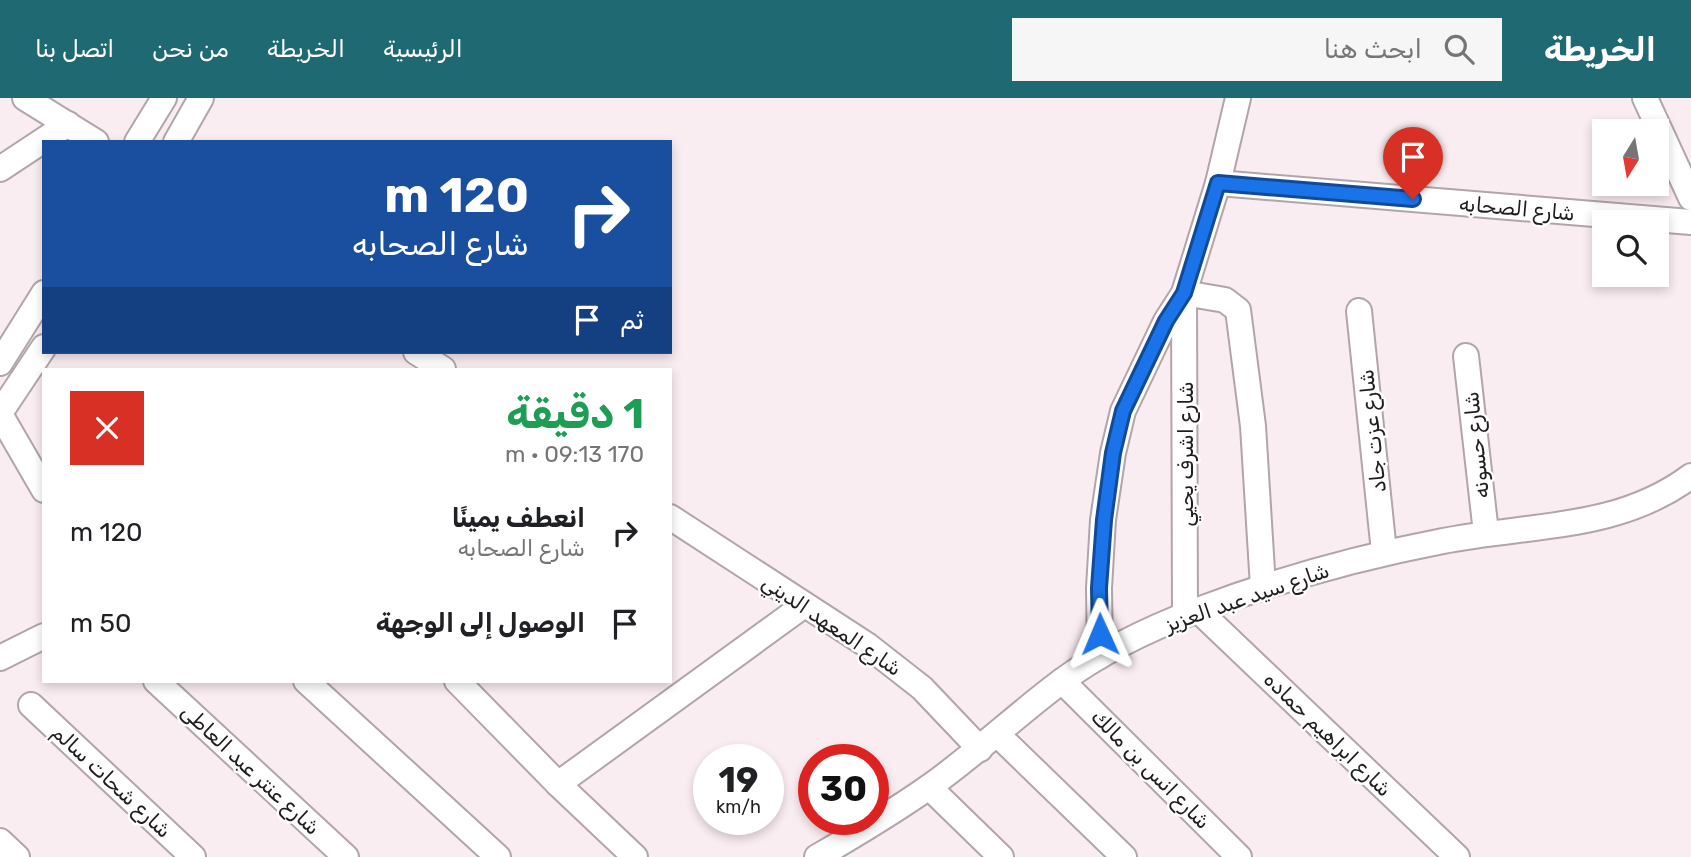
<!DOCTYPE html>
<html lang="ar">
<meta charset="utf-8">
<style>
:root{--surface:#fff;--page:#f6f6f6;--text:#202124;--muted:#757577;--accent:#1f6973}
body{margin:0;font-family:Rubik,"Noto Naskh Arabic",sans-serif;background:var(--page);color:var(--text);direction:rtl;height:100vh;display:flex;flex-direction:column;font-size:26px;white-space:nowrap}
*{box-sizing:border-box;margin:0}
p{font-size:23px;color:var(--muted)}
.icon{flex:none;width:38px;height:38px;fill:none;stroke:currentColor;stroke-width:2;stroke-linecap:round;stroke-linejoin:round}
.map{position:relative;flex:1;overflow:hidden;direction:ltr}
.side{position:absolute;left:42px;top:270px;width:630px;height:315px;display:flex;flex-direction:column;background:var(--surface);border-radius:0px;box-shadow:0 4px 10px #0003;direction:rtl}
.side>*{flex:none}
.top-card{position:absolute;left:42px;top:42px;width:630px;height:214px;border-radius:0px;box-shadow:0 4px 10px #0003;direction:rtl;background:#1a4fa0;color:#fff;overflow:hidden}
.needle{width:46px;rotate:191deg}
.buttons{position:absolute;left:1592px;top:21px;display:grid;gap:14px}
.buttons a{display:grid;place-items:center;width:77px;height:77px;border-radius:0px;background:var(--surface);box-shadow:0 4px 10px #0003;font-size:35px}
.speed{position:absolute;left:693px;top:646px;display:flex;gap:14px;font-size:35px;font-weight:700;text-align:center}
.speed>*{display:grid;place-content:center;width:91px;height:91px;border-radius:50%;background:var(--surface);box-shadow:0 4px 10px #0003;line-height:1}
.speed small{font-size:18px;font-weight:400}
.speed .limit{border:10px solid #d22;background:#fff;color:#111}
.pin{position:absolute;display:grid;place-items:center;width:60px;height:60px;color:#fff;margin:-72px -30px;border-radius:50% 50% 50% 0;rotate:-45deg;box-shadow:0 0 7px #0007}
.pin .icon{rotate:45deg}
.me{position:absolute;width:77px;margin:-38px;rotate:359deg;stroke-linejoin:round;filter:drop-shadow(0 0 5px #0008)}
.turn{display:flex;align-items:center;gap:24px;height:147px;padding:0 28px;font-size:32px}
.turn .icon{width:91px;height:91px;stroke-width:2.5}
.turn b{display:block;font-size:49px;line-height:60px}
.then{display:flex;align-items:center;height:66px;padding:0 28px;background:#0003;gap:14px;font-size:26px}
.round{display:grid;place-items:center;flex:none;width:74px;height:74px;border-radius:0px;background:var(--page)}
.overview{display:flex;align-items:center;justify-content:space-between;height:119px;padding:0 28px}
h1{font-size:42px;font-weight:700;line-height:52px;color:#1e9e55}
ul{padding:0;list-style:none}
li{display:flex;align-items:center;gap:21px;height:91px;padding:0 28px}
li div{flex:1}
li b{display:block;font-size:26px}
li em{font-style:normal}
header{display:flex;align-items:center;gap:42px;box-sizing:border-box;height:98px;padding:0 35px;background:var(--accent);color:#fff}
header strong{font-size:33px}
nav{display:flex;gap:38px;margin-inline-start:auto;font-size:24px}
.search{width:490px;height:63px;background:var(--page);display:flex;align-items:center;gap:18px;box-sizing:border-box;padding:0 24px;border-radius:0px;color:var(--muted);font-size:26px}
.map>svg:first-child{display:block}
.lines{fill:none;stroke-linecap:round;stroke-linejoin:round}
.minor-casing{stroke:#b1a5a9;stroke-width:28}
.minor{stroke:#fff;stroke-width:24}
.route-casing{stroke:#114b97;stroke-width:18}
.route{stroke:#1a73e8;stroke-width:12}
.labels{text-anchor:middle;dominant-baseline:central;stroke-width:5;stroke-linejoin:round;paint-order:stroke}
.street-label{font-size:21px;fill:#211d1e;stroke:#fefefe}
</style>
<header>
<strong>الخريطة</strong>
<div class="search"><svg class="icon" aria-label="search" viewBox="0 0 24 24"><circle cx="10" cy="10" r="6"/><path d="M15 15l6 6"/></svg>ابحث هنا</div>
<nav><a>الرئيسية</a><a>الخريطة</a><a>من نحن</a><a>اتصل بنا</a></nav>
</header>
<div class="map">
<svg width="1691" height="759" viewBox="0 0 1691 759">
<rect width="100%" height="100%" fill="#faedf1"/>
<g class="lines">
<g class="minor-casing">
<g id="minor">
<polyline points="25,0 96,44"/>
<polyline points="1645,0 1691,100"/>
<polyline points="137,44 164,0"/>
<polyline points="176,44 201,0"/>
<polyline points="0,71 68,26"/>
<polyline points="1218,85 1691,124"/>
<polyline points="1359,213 1384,454"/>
<polyline points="416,254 443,271"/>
<polyline points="1466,258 1486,435"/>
<polyline points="0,265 44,195"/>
<polyline points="0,315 44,249"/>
<polyline points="0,316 44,392"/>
<polyline points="670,419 867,547 922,590 980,651"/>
<polyline points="1198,512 1457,759"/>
<polyline points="1185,517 1184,195 1225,202 1238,212 1253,328 1263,489"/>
<polyline points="1100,558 1099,490 1103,422 1113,355 1123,313 1166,223 1184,195 1218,85 1238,0"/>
<polyline points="0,560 44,538"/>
<polyline points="156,583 346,759"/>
<polyline points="306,583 498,759"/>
<polyline points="457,583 558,686 635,759"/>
<polyline points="1062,583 1239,759"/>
<polyline points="31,607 193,759"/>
<polyline points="998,637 1124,759"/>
<polyline points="558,686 803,508"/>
<polyline points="929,689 1001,759"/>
<polyline points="0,743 17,759"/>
<path d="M817 759C855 737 893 714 929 689 976 656 1016 617 1062 583 1102 553 1151 530 1198 512 1277 482 1360 459 1443 443 1528 426 1618 433 1691 378"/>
</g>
</g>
<use href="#minor" class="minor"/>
</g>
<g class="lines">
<g class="route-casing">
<polyline id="route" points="1100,536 1099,490 1104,422 1113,355 1123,313 1166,223 1184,195 1218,85 1413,101"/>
</g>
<use href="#route" class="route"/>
</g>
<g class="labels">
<g class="street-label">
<text transform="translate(1517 110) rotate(5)">شارع الصحابه</text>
<text transform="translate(1372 333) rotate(-96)">شارع عزت جاد</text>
<text transform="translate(1476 347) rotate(-96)">شارع حسونه</text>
<text transform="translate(1185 356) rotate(-90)">شارع اشرف يحيي</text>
<text transform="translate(1247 499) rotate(-19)">شارع سيد عبد العزيز</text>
<text transform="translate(832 527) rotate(34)">شارع المعهد الديني</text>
<text transform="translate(1328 636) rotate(44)">شارع ابراهيم حماده</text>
<text transform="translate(251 671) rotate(43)">شارع عنتر عبد العاطى</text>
<text transform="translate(1151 671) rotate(45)">شارع انس بن مالك</text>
<text transform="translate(112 683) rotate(43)">شارع شحات سالم</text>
</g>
</g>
</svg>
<div class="buttons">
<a><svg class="needle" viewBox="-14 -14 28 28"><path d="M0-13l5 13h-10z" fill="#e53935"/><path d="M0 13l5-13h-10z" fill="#757577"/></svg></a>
<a><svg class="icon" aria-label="search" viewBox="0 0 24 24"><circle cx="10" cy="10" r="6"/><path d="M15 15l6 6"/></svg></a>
</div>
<div class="speed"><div>19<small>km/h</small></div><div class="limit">30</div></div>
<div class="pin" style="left:1413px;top:101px;background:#d93025"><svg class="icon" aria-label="arrive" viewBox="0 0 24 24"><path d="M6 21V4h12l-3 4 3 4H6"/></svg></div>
<svg class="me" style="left:1100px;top:536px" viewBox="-20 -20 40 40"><path d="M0-17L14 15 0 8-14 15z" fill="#1a73e8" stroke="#fff" stroke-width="4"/></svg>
<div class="top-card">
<div class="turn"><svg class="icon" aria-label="right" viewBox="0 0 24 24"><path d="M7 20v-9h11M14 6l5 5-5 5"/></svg><div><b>120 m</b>شارع الصحابه</div></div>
<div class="then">ثم<svg class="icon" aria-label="arrive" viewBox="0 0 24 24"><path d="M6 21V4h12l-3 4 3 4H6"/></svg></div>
</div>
<section class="side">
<div class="overview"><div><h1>1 دقيقة</h1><p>170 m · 09:13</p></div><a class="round" style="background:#d93025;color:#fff"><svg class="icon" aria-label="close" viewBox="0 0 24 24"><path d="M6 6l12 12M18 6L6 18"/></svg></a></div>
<ul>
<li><svg class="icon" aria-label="right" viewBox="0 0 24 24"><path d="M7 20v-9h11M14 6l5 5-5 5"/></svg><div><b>انعطف يمينًا</b><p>شارع الصحابه</p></div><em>120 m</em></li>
<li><svg class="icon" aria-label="arrive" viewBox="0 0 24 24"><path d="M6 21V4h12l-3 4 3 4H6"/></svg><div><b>الوصول إلى الوجهة</b></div><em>50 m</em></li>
</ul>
</section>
</div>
